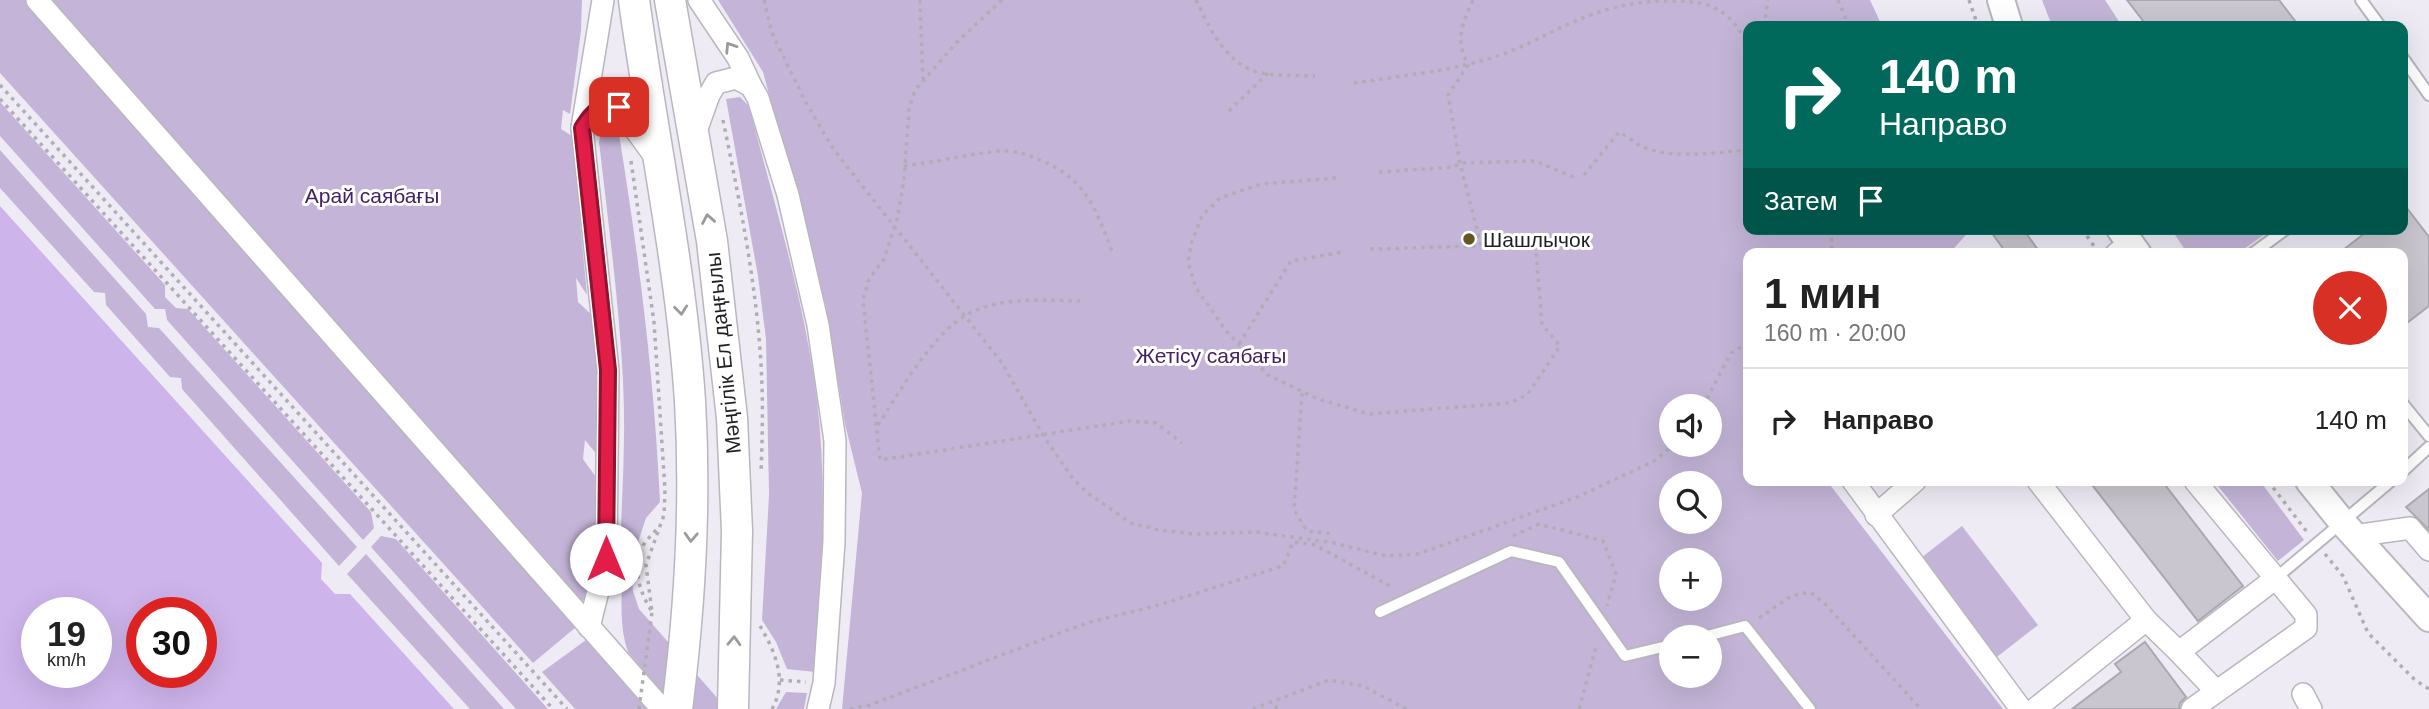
<!DOCTYPE html>
<html lang="ru">
<meta charset="utf-8">
<style>
:root{--surface:#fff;--page:#f6f6f6;--text:#222;--muted:#767676;--line:#e0e0e0}
body{margin:0;font-family:Helvetica,sans-serif;background:var(--page);color:var(--text);height:100vh;display:flex;flex-direction:column;font-size:26px;white-space:nowrap}
*{box-sizing:border-box;margin:0}
p{font-size:23px;color:var(--muted)}
.icon{flex:none;width:38px;height:38px;fill:none;stroke:currentColor;stroke-width:2;stroke-linecap:round;stroke-linejoin:round}
.map{position:relative;flex:1;overflow:hidden}
.details{position:absolute;left:1743px;top:248px;width:665px;height:238px;display:flex;flex-direction:column;background:var(--surface);border-radius:14px;box-shadow:0 7px 28px #0002}
.details>*{flex:none}
.banner{position:absolute;left:1743px;top:21px;width:665px;height:214px;border-radius:14px;box-shadow:0 7px 28px #0002;background:#00695c;color:#fff;overflow:hidden}
.tools{position:absolute;left:1659px;top:394px;display:grid;gap:14px}
.tools a{display:grid;place-items:center;width:63px;height:63px;border-radius:50%;background:var(--surface);box-shadow:0 7px 28px #0002;font-size:35px}
.speed{position:absolute;left:21px;top:597px;display:flex;gap:14px;font-size:35px;font-weight:700;text-align:center}
.speed>*{display:grid;place-content:center;width:91px;height:91px;border-radius:50%;background:var(--surface);box-shadow:0 7px 28px #0002;line-height:1}
.speed small{font-size:18px;font-weight:400}
.speed .limit{border:10px solid #d22;background:#fff;color:#111}
.pin{position:absolute;display:grid;place-items:center;width:60px;height:60px;color:#fff;margin:-30px;border-radius:14px;box-shadow:0 4px 10px #0006}
.me{position:absolute;width:77px;margin:-38px;rotate:0deg;stroke-linejoin:round;filter:drop-shadow(0 0 5px #0008)}
.turn{display:flex;align-items:center;gap:24px;height:147px;padding:0 21px;font-size:32px}
.turn .icon{width:91px;height:91px;stroke-width:2.5}
.turn b{display:block;font-size:49px;line-height:60px}
.then{display:flex;align-items:center;height:66px;padding:0 21px;background:#0003;gap:14px;font-size:26px}
.round{display:grid;place-items:center;flex:none;width:74px;height:74px;border-radius:37px;background:var(--page)}
.head{display:flex;align-items:center;justify-content:space-between;height:119px;padding:0 21px}
h1{font-size:42px;font-weight:700;line-height:52px}
ul{padding:0;list-style:none}
li{display:flex;align-items:center;gap:21px;height:105px;padding:0 21px;border-top:2px solid var(--line)}
li div{flex:1}
li b{display:block;font-size:26px}
li em{font-style:normal}
.map>svg:first-child{display:block}
.green{fill:#c4b5d8;fill-rule:evenodd}
.water{fill:#cdb4eb;fill-rule:evenodd}
.building{fill:#cac6cf;stroke:#aca8b1;stroke-width:2}
.lines{fill:none;stroke-linecap:round;stroke-linejoin:round}
.service-casing{stroke:#bab6bf;stroke-width:14}
.minor-casing{stroke:#bab6bf;stroke-width:24}
.tertiary-casing{stroke:#bab6bf;stroke-width:30}
.secondary-casing{stroke:#bab6bf;stroke-width:33}
.path{stroke:#b0adb5;stroke-width:3.5;stroke-dasharray:3.5 5;stroke-linecap:butt}
.service{stroke:#fff;stroke-width:10}
.minor{stroke:#fff;stroke-width:21}
.tertiary{stroke:#fff;stroke-width:26}
.secondary{stroke:#fff;stroke-width:30}
.path-bridge{stroke:#b0adb5;stroke-width:3.5;stroke-dasharray:3.5 5;stroke-linecap:butt}
.oneway{stroke:#9b9a9c}
.route-casing{stroke:#92132f;stroke-width:18}
.route{stroke:#e11d48;stroke-width:12}
.poi-dot{fill:#635723;stroke:#fff;stroke-width:2.5}
.labels{text-anchor:middle;dominant-baseline:central;stroke-width:6;stroke-linejoin:round;paint-order:stroke}
.park-label{font-size:21px;fill:#432262;stroke:#fff}
.poi-label{font-size:21px;fill:#211f23;stroke:#fff;text-anchor:start}
.street-label{font-size:21px;fill:#211f23;stroke:#fff}
</style>
<div class="map">
<svg width="2429" height="709" viewBox="0 0 2429 709">
<rect width="100%" height="100%" fill="#efebf5"/>
<g class="green">
<polygon points="0,0 582,0 581,31 570,114 563,110 561,129 572,136 587,295 576,278 578,302 592,315 597,367 598,456 585,440 583,459 598,480 591,593 582,601 577,597 576,627 533,663 0,73"/>
<path d="M718 0H1870L1882 26H1748V229H1971L1949 254H1748V481H1827L2003 709H842L862 493 845 424 826 306 763 72ZM1671 406H1710V444H1671ZM1671 483H1710V522H1671ZM1671 560H1710V598H1671ZM1671 637H1710V676H1671Z"/>
<polygon points="2042,0 2105,0 2122,26 2052,26"/>
<path d="M740 97 749 106C774 204 805 301 817 401 828 492 821 581 815 672L787 669 776 642 762 620 769 495 766 339 758 276 726 99Z"/>
<polygon points="0,102 165,285 165,297 176,308 188,309 371,512 374,528 363,540 167,320 165,309 155,309 0,136"/>
<path d="M617 122C638 250 654 372 660 502L646 518 634 554 620 552C622 495 626 438 623 381 619 301 608 221 599 142L602 126Z"/>
<polygon points="0,150 146,314 148,327 159,328 357,547 339,566 182,389 181,378 170,377 106,305 105,293 94,292 0,188"/>
<polygon points="2171,229 2272,229 2237,254 2188,254"/>
<polygon points="2214,481 2260,481 2304,540 2278,561"/>
<polygon points="1962,526 2038,625 1993,660 1917,561"/>
<polygon points="381,536 396,539 548,709 516,709 371,547"/>
<polygon points="366,554 504,709 470,709 347,574"/>
<path d="M632 572 633 591 639 609 727 709H676L628 652C619 627 622 600 622 574Z"/>
<polygon points="586,640 647,709 575,709 542,672"/>
<polygon points="786,692 807,693 804,709 776,709"/>
</g>
<path class="water" d="M0 206 322 563 321 579 335 594H350L454 709H0ZM37 612H96V672H37ZM201 612V672H142V612Z"/>
<g class="building">
<polygon points="2127,0 2279,0 2299,26 2147,26"/>
<polygon points="2403,203 2429,237 2429,306 2403,326 2403,254 2338,254 2370,229 2403,229"/>
<polygon points="1989,229 2023,229 2041,254 2007,254"/>
<polygon points="2089,481 2162,481 2243,586 2198,621"/>
<polygon points="2429,489 2429,530 2406,507"/>
<polygon points="2145,642 2186,697 2180,703 2179,709 2072,709 2121,672 2115,664"/>
</g>
<g class="lines">
<g class="service-casing">
<g id="service">
<polyline points="2361,0 2380,26"/>
<polyline points="2403,58 2429,95"/>
<polyline points="2252,254 2286,229"/>
<polyline points="2403,404 2429,436"/>
<polyline points="2403,471 2429,447"/>
<polyline points="2276,578 2391,481"/>
<polyline points="1380,612 1511,551 1559,562 1625,656 1671,645"/>
<polyline points="1703,637 1745,626 1810,709"/>
</g>
</g>
<g class="minor-casing">
<g id="minor">
<polyline points="37,0 662,709"/>
<polyline points="751,86 758,98 788,195 818,325 835,441 834,542 824,683 818,709"/>
<path d="M582 128C594 111 597 105 619 107L656 158"/>
<polyline points="695,134 709,95 716,83 736,78 751,86 738,58 699,0"/>
<polyline points="2116,254 2130,243"/>
<polyline points="1853,481 2021,709"/>
<polyline points="2038,481 2146,620 2179,652 2276,578"/>
<polyline points="1876,515 1915,481"/>
<polyline points="2354,536 2410,528 2429,550"/>
<polyline points="589,627 606,559 608,370 582,128 603,0"/>
<polyline points="2179,652 2216,691"/>
<polyline points="2303,694 2311,709"/>
<polyline points="2035,709 2146,620"/>
<polyline points="2192,709 2306,628 2306,615 2195,481"/>
</g>
</g>
<g class="tertiary-casing">
<g id="tertiary">
<polyline points="2001,0 2009,26"/>
<polyline points="2120,229 2138,254"/>
<polyline points="2309,481 2343,523 2429,618"/>
</g>
</g>
<g class="secondary-casing">
<g id="secondary">
<path d="M634 0C652 133 681 266 690 401 696 503 690 607 677 709"/>
<polyline points="670,0 712,241 732,418 737,531 733,709"/>
</g>
</g>
<g class="path">
<polyline points="764,0 772,33 805,101 834,150 1002,363 1043,435 1071,476 1086,492 1131,523 1159,530 1194,534 1256,532 1334,543 1386,556 1418,554 1577,497 1656,460 1674,444"/>
<polyline points="920,0 923,79"/>
<polyline points="1002,0 958,41 915,90 909,109 904,179 898,216 884,259 869,279 863,300 880,460 1130,421 1156,423 1182,443"/>
<path d="M1196 0C1209 27 1224 60 1254 71 1273 77 1296 75 1315 76"/>
<path d="M1473 0C1462 24 1455 39 1468 65L1448 95 1460 163 1481 245"/>
<polyline points="1838,0 1849,26"/>
<polyline points="1969,0 1978,26"/>
<polyline points="1764,26 1768,0"/>
<path d="M1354 83C1401 76 1450 71 1495 57 1519 49 1541 37 1564 26 1599 10 1633 0 1672 1 1712 1 1729 9 1748 45"/>
<polyline points="0,85 567,709"/>
<polyline points="0,99 553,709"/>
<polyline points="1229,111 1268,73"/>
<path d="M723 120C741 208 759 296 762 386 763 415 762 444 761 473"/>
<polyline points="631,161 654,322 665,490 664,515 646,565 652,612"/>
<path d="M904 166C936 162 968 154 1000 151 1016 150 1028 155 1042 161 1086 179 1096 210 1112 251"/>
<polyline points="1379,172 1454,167 1460,163 1535,161 1576,178"/>
<path d="M1584 175 1619 132C1627 136 1635 143 1643 147 1674 160 1716 152 1748 150"/>
<polyline points="1336,178 1261,184 1220,198 1202,216 1192,241 1188,262 1196,288 1227,332 1268,375 1318,399 1369,414 1509,403 1527,395 1560,346 1542,324 1535,240 1478,246 1369,249"/>
<polyline points="1831,229 1832,254"/>
<polyline points="2082,229 2096,249"/>
<polyline points="1239,344 1291,261 1343,252"/>
<polyline points="1302,393 1294,510 1307,531 1334,534"/>
<polyline points="1703,406 1731,353 1748,343"/>
<path d="M878 425C901 390 935 328 974 311 1007 296 1047 301 1082 301"/>
<polyline points="2268,481 2307,532"/>
<polyline points="1513,536 1539,524 1603,541 1616,574 1607,606"/>
<polyline points="2325,554 2343,576 2368,633 2415,680 2429,689"/>
<path d="M651 610C640 593 631 566 643 546 646 540 652 535 657 529"/>
<polyline points="1759,618 1791,596 1810,592 1825,604 1921,709"/>
<path d="M760 626C775 651 788 681 772 709"/>
<polyline points="780,680 806,682"/>
<polyline points="850,709 870,705 1086,623 1152,607 1283,566 1293,542 1315,545 1394,588"/>
<polyline points="1253,709 1329,680 1363,686 1407,709"/>
<polyline points="1276,709 1277,700"/>
<polyline points="1579,709 1597,643"/>
</g>
<use href="#service" class="service"/>
<use href="#minor" class="minor"/>
<use href="#tertiary" class="tertiary"/>
<use href="#secondary" class="secondary"/>
<polyline class="path-bridge" points="639,709 652,612"/>
</g>
<defs><path id="oneway-chevron" d="M-2-3.5L2.5 0L-2 3.5" fill="none" stroke-width="1.6" stroke-linecap="round" stroke-linejoin="round" transform="scale(1.75)"/></defs>
<g class="oneway">
<use href="#oneway-chevron" transform="translate(730 47) rotate(-123)"/>
<use href="#oneway-chevron" transform="translate(708 219) rotate(-100)"/>
<use href="#oneway-chevron" transform="translate(681 310) rotate(84)"/>
<use href="#oneway-chevron" transform="translate(691 537) rotate(93)"/>
<use href="#oneway-chevron" transform="translate(734 641) rotate(-88)"/>
</g>
<g class="lines">
<g class="route-casing">
<path id="route" d="M606 559 608 370 582 128C594 110 597 106 619 107"/>
</g>
<use href="#route" class="route"/>
</g>
<circle class="poi-dot" cx="1469" cy="239" r="7"/>
<g class="labels">
<g class="park-label">
<text x="372" y="195">Арай саябағы</text>
<text x="1211" y="355">Жетісу саябағы</text>
</g>
<g class="poi-label">
<text x="1483" y="239">Шашлычок</text>
</g>
<g class="street-label">
<text transform="translate(723 353) rotate(-96)">Мәңгілік Ел даңғылы</text>
</g>
</g>
</svg>
<div class="tools">
<a><svg class="icon" aria-label="sound" viewBox="0 0 24 24"><path d="M4 9h4l5-4v14l-5-4H4zM17 9q2 3 0 6"/></svg></a>
<a><svg class="icon" aria-label="search" viewBox="0 0 24 24"><circle cx="10" cy="10" r="6"/><path d="M15 15l6 6"/></svg></a>
<a>+</a>
<a>−</a>
</div>
<div class="speed"><div>19<small>km/h</small></div><div class="limit">30</div></div>
<div class="pin" style="left:619px;top:107px;background:#d93025"><svg class="icon" aria-label="arrive" viewBox="0 0 24 24"><path d="M6 21V4h12l-3 4 3 4H6"/></svg></div>
<svg class="me" style="left:606px;top:559px" viewBox="-20 -20 40 40"><circle r="19" fill="#fff"/><path d="M0-13L10 11 0 6-10 11z" fill="#e11d48"/></svg>
<div class="banner">
<div class="turn"><svg class="icon" aria-label="right" viewBox="0 0 24 24"><path d="M7 20v-9h11M14 6l5 5-5 5"/></svg><div><b>140 m</b>Направо</div></div>
<div class="then">Затем<svg class="icon" aria-label="arrive" viewBox="0 0 24 24"><path d="M6 21V4h12l-3 4 3 4H6"/></svg></div>
</div>
<section class="details">
<div class="head"><div><h1>1 мин</h1><p>160 m · 20:00</p></div><a class="round" style="background:#d93025;color:#fff"><svg class="icon" aria-label="close" viewBox="0 0 24 24"><path d="M6 6l12 12M18 6L6 18"/></svg></a></div>
<ul>
<li><svg class="icon" aria-label="right" viewBox="0 0 24 24"><path d="M7 20v-9h11M14 6l5 5-5 5"/></svg><div><b>Направо</b></div><em>140 m</em></li>
</ul>
</section>
</div>
